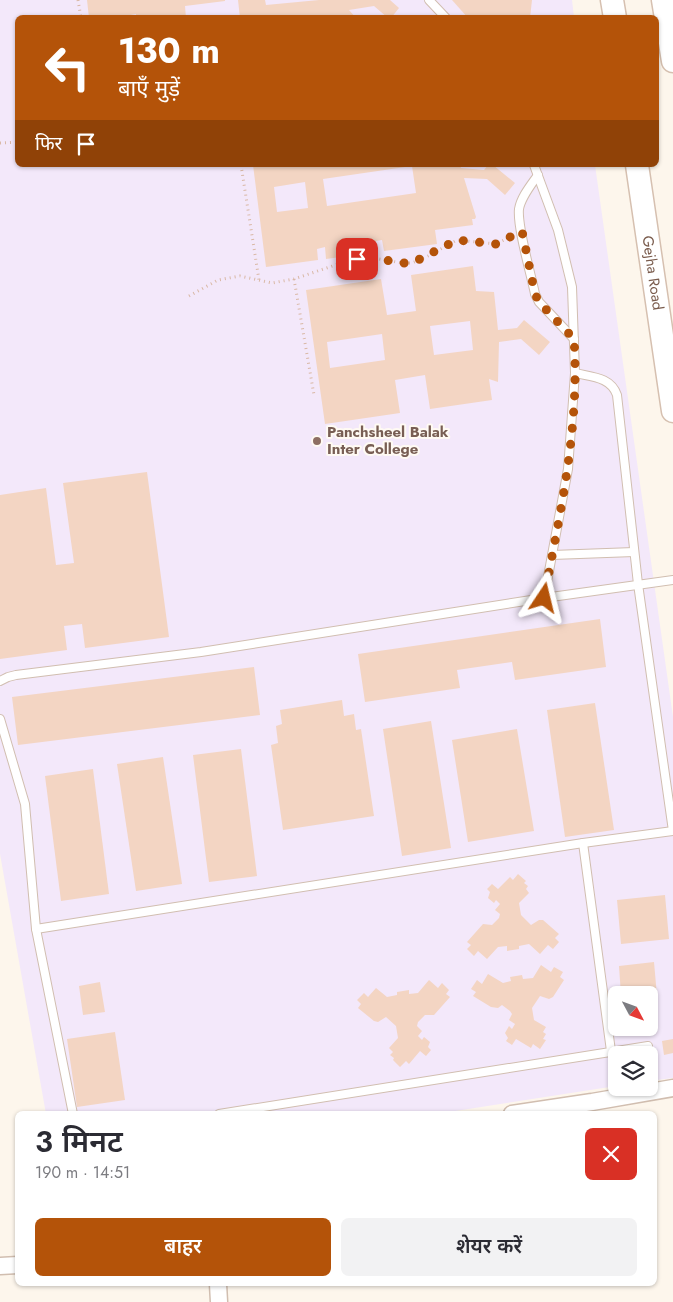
<!DOCTYPE html>
<html lang="hi">
<meta charset="utf-8">
<style>
:root{--surface:#fff;--page:#f2f2f3;--text:#2b2b33;--muted:#7c7c81;--accent:#b45309}
body{margin:0;font-family:Jost,"Noto Sans Devanagari",sans-serif;background:var(--page);color:var(--text);height:100vh;display:flex;flex-direction:column;font-size:19px;white-space:nowrap}
*{box-sizing:border-box;margin:0}
p{font-size:16px;color:var(--muted)}
.icon{flex:none;width:28px;height:28px;fill:none;stroke:currentColor;stroke-width:2;stroke-linecap:round;stroke-linejoin:round}
.map{position:relative;flex:1;overflow:hidden}
.panel{position:absolute;left:15px;top:1111px;width:642px;height:175px;display:flex;flex-direction:column;background:var(--surface);border-radius:8px;box-shadow:0 1px 4px #0004}
.panel>*{flex:none}
.banner{position:absolute;left:15px;top:15px;width:644px;height:152px;border-radius:8px;box-shadow:0 1px 4px #0004;background:#b45309;color:#fff;overflow:hidden}
.needle{width:32px;rotate:131deg}
.fabs{position:absolute;left:608px;top:986px;display:grid;gap:10px}
.fabs a{display:grid;place-items:center;width:50px;height:50px;border-radius:8px;background:var(--surface);box-shadow:0 1px 4px #0004;font-size:25px}
.pin{position:absolute;display:grid;place-items:center;width:42px;height:42px;color:#fff;margin:-21px;border-radius:10px;box-shadow:0 2px 8px #0006}
.me{position:absolute;width:55px;margin:-28px;rotate:10deg;stroke-linejoin:round;filter:drop-shadow(0 0 4px #0008)}
.turn{display:flex;align-items:center;gap:18px;height:105px;padding:0 20px;font-size:22px}
.turn .icon{width:65px;height:65px;stroke-width:2.5}
.turn b{display:block;font-size:35px;line-height:42px}
.then{display:flex;align-items:center;height:48px;padding:0 20px;background:#0003;gap:10px;font-size:19px}
.round{display:grid;place-items:center;flex:none;width:52px;height:52px;border-radius:8px;background:var(--page)}
.summary{display:flex;align-items:center;justify-content:space-between;height:85px;padding:0 20px}
h1{font-size:30px;font-weight:600;line-height:38px}
.action{display:flex;gap:10px;margin-top:auto;padding:10px 20px}
.action a{flex:1;height:58px;border-radius:8px;background:var(--accent);color:#fff;font-size:20px;font-weight:600;line-height:58px;text-align:center}
.action a+a{background:var(--page);color:var(--text)}
.map>svg:first-child{display:block}
.education{fill:#f3e8fa;fill-rule:evenodd}
.building{fill:#f3d5c3;fill-rule:evenodd}
.lines{fill:none;stroke-linecap:round;stroke-linejoin:round}
.lane-casing{stroke:#d1beb0;stroke-width:10}
.street-casing{stroke:#d1beb0;stroke-width:19}
.secondary-casing{stroke:#d6c0b0;stroke-width:25}
.path{stroke:#d9b8a5;stroke-width:3;stroke-dasharray:1 4;stroke-linecap:butt}
.lane{stroke:#fff;stroke-width:8}
.street{stroke:#fff;stroke-width:16}
.secondary{stroke:#fff;stroke-width:22}
.route{stroke:#b45309;stroke-width:9;stroke-dasharray:0 16.2}
.education-dot{fill:#8d6e63;stroke:#fffaf3;stroke-width:2}
.labels{text-anchor:middle;dominant-baseline:central;stroke-width:4;stroke-linejoin:round;paint-order:stroke}
.street-label{font-size:15px;fill:#7a5c4d;stroke:#fffaf3}
.education-label{font-size:15px;font-weight:bold;fill:#785e54;stroke:#fffaf3;text-anchor:start}
</style>
<div class="map">
<svg width="673" height="1302" viewBox="0 0 673 1302">
<rect width="100%" height="100%" fill="#fdf6ec"/>
<path class="education" d="M0 0H572L574 17 18 18V165H595L673 717V1078L649 1081V1055H616V1086L436 1114H46L0 854ZM616 995H649V1028H616Z"/>
<g class="building">
<polygon points="87,0 225,0 225,1 185,6 186,18 136,18 136,14 114,18 89,18"/>
<polygon points="238,0 265,0 266,5 319,0 390,0 399,8 391,18 388,18 374,6 349,10 356,18 317,18 316,15 285,18 240,18"/>
<polygon points="452,0 532,0 530,18 468,18"/>
<path d="M253 165H460L461 168 484 170 488 165H493L515 183 505 195 487 179 464 178 476 217 475 219H472L473 225 435 230 437 244 384 251 382 240 376 241 378 252 326 259 325 247 317 249 318 260 266 267ZM412 166 416 193 327 206 323 179ZM305 182 308 208 277 212 274 187Z"/>
<path d="M473 266 476 291 494 292 498 330 517 328 524 320 550 342 539 355 521 339 499 342 498 382 489 379 492 400 430 409 425 375 395 380 400 413 325 424 306 290 381 279 387 315 416 311 411 275ZM470 321 473 350 434 355 430 326ZM382 334 385 360 330 368 327 342Z"/>
<polygon points="147,472 169,637 85,648 82,624 64,626 67,650 0,659 0,495 46,488 56,565 74,563 63,483"/>
<polygon points="600,619 606,667 515,680 512,662 457,670 460,688 365,702 358,654"/>
<polygon points="254,667 260,715 18,745 12,697"/>
<polygon points="342,700 344,716 354,714 356,730 361,729 374,816 283,830 271,745 278,743 276,726 282,724 280,710"/>
<polygon points="595,703 614,830 565,837 547,710"/>
<polygon points="431,721 451,848 402,856 383,729"/>
<polygon points="517,729 534,831 468,842 452,740"/>
<polygon points="241,749 257,876 209,882 193,755"/>
<polygon points="163,757 182,884 136,891 117,764"/>
<polygon points="93,769 109,894 61,901 45,776"/>
<polygon points="518,874 526,881 524,883 528,886 526,889 529,893 519,903 521,915 531,925 539,920 543,920 559,934 555,938 559,942 553,949 548,945 540,954 529,944 519,946 519,949 507,951 507,946 498,947 487,959 478,951 474,956 467,949 471,945 467,942 483,924 492,925 499,918 500,914 495,910 500,904 496,900 494,903 488,898 490,892 487,889 492,884 498,889 510,877 513,880"/>
<polygon points="665,895 669,939 621,944 617,900"/>
<polygon points="654,962 657,996 621,995 619,966"/>
<polygon points="541,965 551,972 554,967 563,972 560,977 564,980 553,997 549,999 540,996 532,1008 534,1020 546,1027 543,1032 546,1034 543,1039 546,1040 540,1049 533,1044 531,1048 516,1039 512,1045 506,1041 508,1038 505,1033 509,1026 512,1029 515,1024 509,1020 512,1014 510,1011 502,1005 498,1008 491,1007 473,996 476,992 471,989 477,980 482,984 488,974 503,983 511,981 510,977 522,975 523,979 533,978"/>
<polygon points="429,980 438,988 442,983 449,990 446,994 450,997 434,1015 425,1015 418,1022 417,1026 422,1031 418,1036 422,1040 424,1037 430,1042 428,1047 431,1050 426,1056 420,1051 409,1064 406,1061 400,1067 393,1060 394,1058 390,1055 393,1052 389,1048 398,1038 396,1026 386,1017 378,1022 374,1021 358,1008 361,1004 357,1000 364,993 368,997 376,988 387,997 397,995 397,992 409,990 409,994 418,993"/>
<polygon points="100,982 105,1012 83,1015 79,986"/>
<polygon points="115,1032 125,1100 77,1107 67,1039"/>
<polygon points="673,1039 673,1053 664,1055 662,1041"/>
</g>
<g class="lines">
<g class="lane-casing">
<g id="lane">
<polyline points="429,0 446,18"/>
<polyline points="534,165 558,230 572,287 575,373 568,469 544,598"/>
<path d="M538 175C531 185 521 197 519 209 517 227 531 274 535 294L539 302 574 339"/>
<path d="M575 373C592 377 611 377 617 395L638 584 673 831"/>
<polyline points="552,555 634,552"/>
<polyline points="0,681 8,677 16,675 201,652 544,598 673,580"/>
<polyline points="0,719 25,804 36,929 73,1114"/>
<polyline points="583,843 611,1051"/>
<polyline points="36,929 583,843 673,831"/>
<polyline points="219,1114 648,1046"/>
</g>
</g>
<g class="street-casing">
<g id="street">
<polyline points="512,1114 592,1102 673,1088"/>
<polyline points="0,1266 18,1265"/>
<polyline points="218,1284 219,1302"/>
</g>
</g>
<g class="secondary-casing">
<g id="secondary">
<polyline points="612,0 615,18"/>
<polyline points="663,0 673,61"/>
<path id="s1" d="M637 165 673 411"/>
</g>
</g>
<g class="path">
<polyline points="78,0 81,18"/>
<polyline points="0,143 18,142"/>
<polyline points="241,165 259,280"/>
<polyline points="294,279 314,395"/>
<polyline points="189,296 218,280 240,276 272,283 294,279 362,256 402,263 412,263 428,256 457,240 496,244 508,238"/>
</g>
<use href="#lane" class="lane"/>
<use href="#street" class="street"/>
<use href="#secondary" class="secondary"/>
</g>
<g class="lines">
<path class="route" d="M357 259 362 256 402 263H412L457 240 496 244 522 231 535 294 539 302 574 339C580 427 560 513 544 598"/>
</g>
<circle class="education-dot" cx="317" cy="441" r="5"/>
<g class="labels">
<g class="street-label">
<text stroke="none"><textPath href="#s1" startOffset="109">Gejha Road</textPath></text>
</g>
<g class="education-label">
<text x="327" y="432">Panchsheel Balak<tspan x="327" dy="17">Inter College</tspan></text>
</g>
</g>
</svg>
<div class="fabs">
<a><svg class="needle" viewBox="-14 -14 28 28"><path d="M0-13l5 13h-10z" fill="#e53935"/><path d="M0 13l5-13h-10z" fill="#7c7c81"/></svg></a>
<a><svg class="icon" aria-label="layers" viewBox="0 0 24 24"><path d="M12 4l9 5-9 5-9-5zM3 14l9 5 9-5"/></svg></a>
</div>
<div class="pin" style="left:357px;top:259px;background:#d93025"><svg class="icon" aria-label="arrive" viewBox="0 0 24 24"><path d="M6 21V4h12l-3 4 3 4H6"/></svg></div>
<svg class="me" style="left:544px;top:598px" viewBox="-20 -20 40 40"><path d="M0-17L14 15 0 8-14 15z" fill="#b45309" stroke="#fff" stroke-width="4"/></svg>
<div class="banner">
<div class="turn"><svg class="icon" aria-label="left" viewBox="0 0 24 24"><path d="M17 20v-9H6M10 6l-5 5 5 5"/></svg><div><b>130 m</b>बाएँ मुड़ें</div></div>
<div class="then">फिर<svg class="icon" aria-label="arrive" viewBox="0 0 24 24"><path d="M6 21V4h12l-3 4 3 4H6"/></svg></div>
</div>
<section class="panel">
<div class="summary"><div><h1>3 मिनट</h1><p>190 m · 14:51</p></div><a class="round" style="background:#d93025;color:#fff"><svg class="icon" aria-label="close" viewBox="0 0 24 24"><path d="M6 6l12 12M18 6L6 18"/></svg></a></div>
<div class="action"><a>बाहर</a><a>शेयर करें</a></div>
</section>
</div>
